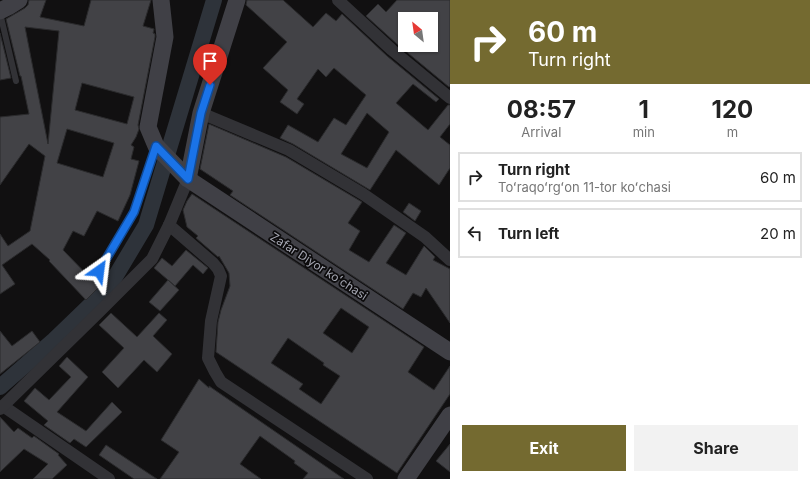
<!DOCTYPE html>
<meta charset="utf-8">
<style>
:root{--surface:#fff;--page:#f2f2f2;--text:#222;--muted:#767676;--line:#e0e0e0;--accent:#746a30}
body{margin:0;font-family:Inter,sans-serif;background:var(--page);color:var(--text);height:100vh;display:flex;flex-direction:column;font-size:15px;white-space:nowrap}
*{box-sizing:border-box;margin:0}
p{font-size:13px;color:var(--muted)}
.icon{flex:none;width:22px;height:22px;fill:none;stroke:currentColor;stroke-width:2;stroke-linecap:round;stroke-linejoin:round}
.map{position:relative;flex:1;overflow:hidden}
.details{display:flex;flex-direction:column;background:var(--surface);width:360px}
.details>*{flex:none}
.hud{background:#746a30;color:#fff;overflow:hidden}
.needle{width:26px;rotate:331deg}
.buttons{position:absolute;left:398px;top:12px;display:grid;gap:8px}
.buttons a{display:grid;place-items:center;width:40px;height:40px;border-radius:0px;background:var(--surface);box-shadow:0 1px 3px #0004;font-size:20px}
.pin{position:absolute;display:grid;place-items:center;width:34px;height:34px;color:#fff;margin:-41px -17px;border-radius:50% 50% 50% 0;rotate:-45deg;box-shadow:0 0 4px #0007}
.pin .icon{rotate:45deg}
.me{position:absolute;width:44px;margin:-22px;rotate:31deg;stroke-linejoin:round;filter:drop-shadow(0 0 3px #0008)}
.turn{display:flex;align-items:center;gap:14px;height:84px;padding:0 12px;font-size:18px}
.turn .icon{width:52px;height:52px;stroke-width:2.5}
.turn b{display:block;font-size:28px;line-height:34px}
.eta{display:flex;justify-content:space-evenly;align-items:center;height:68px;text-align:center}
.eta b{font-size:24px;font-weight:700;line-height:28px}
.primary-button{display:flex;gap:8px;margin-top:auto;padding:8px 12px}
.primary-button a{flex:1;height:46px;border-radius:0px;background:var(--accent);color:#fff;font-size:16px;font-weight:700;line-height:46px;text-align:center}
.primary-button a+a{background:var(--page);color:var(--text)}
ul{padding:0;list-style:none}
li{display:flex;align-items:center;gap:12px;height:50px;margin:0 8px 6px;padding:0 4px;border:2px solid var(--line);border-radius:0px}
li div{flex:1}
li b{display:block;font-size:15px}
li em{font-style:normal}
main{display:flex;flex:1;min-height:0}
.map>svg:first-child{display:block}
.lines{fill:none;stroke-linecap:round;stroke-linejoin:round}
.canal{stroke:#2e333a;stroke-width:16}
.building{fill:#424246;stroke:#2b2b2d;fill-rule:evenodd}
.lane{stroke:#323236;stroke-width:6}
.street{stroke:#323236;stroke-width:12}
.secondary{stroke:#404046;stroke-width:17}
.route-casing{stroke:#114b97;stroke-width:10}
.route{stroke:#1a73e8;stroke-width:7}
.labels{text-anchor:middle;dominant-baseline:central;stroke-width:3.5;stroke-linejoin:round;paint-order:stroke}
.street-label{font-size:12px;fill:#a3a5b0;stroke:#0c0b0c}
</style>
<main>
<div class="map">
<svg width="450" height="479" viewBox="0 0 450 479">
<rect width="100%" height="100%" fill="#111011"/>
<g class="lines">
<polyline class="canal" points="0,387 54,340 109,287 146,225 214,0"/>
</g>
<g class="building">
<path d="M29 0H46L40 17 84 26 91 0H151L143 26 154 29 153 33 155 34V37L138 125 139 129 136 137 131 145 134 147 131 159 139 161 130 195 118 221 97 211 84 236 73 231 63 250 99 287 86 300 49 261 50 260 32 244 2 265 15 284 0 294V234L8 246 30 231 45 156 29 144 0 185V117L29 114 21 76H20L6 19 25 8 28 5ZM25 27 59 31 48 144 31 58ZM82 83 134 97 127 124 75 110ZM67 129 114 143 103 177 57 163Z"/>
<path d="M247 0H283L313 27 326 13 336 21 342 14 387 56 439 99 436 102 413 84 396 103 428 130 448 105H450V124L440 137 450 145V168L439 185 396 150 370 190 293 144 280 138 288 125 318 142 334 118 346 125 366 95 334 68 326 77 318 69 297 99 304 104 297 114 280 102 288 90 263 68 287 42 246 5ZM367 113 389 132 367 168 341 154Z"/>
<path d="M397 0H450V86L449 87 397 44 366 16 378 4 386 12ZM405 19H431V45H405Z"/>
<polygon points="0,33 11,78 0,80"/>
<polygon points="209,124 286,157 362,202 348,223 360,231 349,250 369,262 394,225 406,233 386,263 406,275 424,246 435,257 433,260 450,269 450,323 426,288 421,297 413,293 403,309 230,195 233,191 200,169"/>
<path d="M192 194 424 347 408 372 434 390 450 366V394L397 473 216 352 218 322 221 310 230 286 229 273 219 256 218 257 196 238 198 236 187 227 183 210 187 201ZM341 308 369 327 352 353 323 333ZM288 338 324 363 323 365 340 376 321 404 299 389 303 384 271 363Z"/>
<polygon points="409,203 421,211 415,221 403,212"/>
<polygon points="186,250 208,268 203,274 193,265 175,286 154,268 162,258 172,266"/>
<polygon points="168,280 179,290 160,311 149,302"/>
<polygon points="111,313 137,337 159,313 167,320 153,336 172,354 157,372 144,360 118,388 102,372 124,348 99,325"/>
<polygon points="0,331 12,346 32,331 40,342 0,374"/>
<polygon points="67,357 88,377 57,412 86,431 112,402 122,412 86,447 74,439 70,443 44,425 48,421 24,401 35,388 49,400 71,377 59,366"/>
<polygon points="199,379 209,388 209,386 344,479 303,479 308,473 294,463 295,461 260,436 240,464 261,479 160,479 179,452 161,440"/>
<polygon points="0,417 14,432 18,428 32,438 34,436 59,454 58,455 67,465 52,479 33,479 48,464 24,449 0,472"/>
<polygon points="450,444 450,472 436,461"/>
<polygon points="106,445 157,479 134,479 99,455"/>
</g>
<g class="lines">
<g class="lane">
<polyline points="0,13 16,81"/>
<polyline points="99,271 135,212 155,148"/>
</g>
<g class="street">
<polyline points="338,0 392,50 450,98"/>
<polyline points="201,113 289,150 363,194 425,237 450,260"/>
<polyline points="169,225 213,263 218,269 221,276 211,321 208,358 215,372 221,382 367,479"/>
<polyline points="3,406 109,479"/>
<polyline points="0,409 98,313 152,259 169,225 188,179"/>
</g>
<g class="secondary">
<polyline points="161,0 165,37 148,127 156,146 188,179 450,352"/>
<polyline points="0,11 8,7 19,0"/>
<polyline points="188,179 201,113 237,0"/>
<polyline points="406,479 450,415"/>
</g>
</g>
<g class="lines">
<g class="route-casing">
<polyline id="route" points="99,271 134,212 156,146 188,179 201,113 210,85"/>
</g>
<use href="#route" class="route"/>
</g>
<g class="labels">
<g class="street-label">
<text transform="translate(319 266) rotate(33)">Zafar Diyor koʻchasi</text>
</g>
</g>
</svg>
<div class="buttons">
<a><svg class="needle" viewBox="-14 -14 28 28"><path d="M0-13l5 13h-10z" fill="#e53935"/><path d="M0 13l5-13h-10z" fill="#767676"/></svg></a>
</div>
<div class="pin" style="left:210px;top:85px;background:#d93025"><svg class="icon" aria-label="arrive" viewBox="0 0 24 24"><path d="M6 21V4h12l-3 4 3 4H6"/></svg></div>
<svg class="me" style="left:99px;top:271px" viewBox="-20 -20 40 40"><path d="M0-17L14 15 0 8-14 15z" fill="#1a73e8" stroke="#fff" stroke-width="4"/></svg>
</div>
<section class="details">
<div class="hud">
<div class="turn"><svg class="icon" aria-label="right" viewBox="0 0 24 24"><path d="M7 20v-9h11M14 6l5 5-5 5"/></svg><div><b>60 m</b>Turn right</div></div>
</div>
<div class="eta">
<div><b>08:57</b><p>Arrival</p></div>
<div><b>1</b><p>min</p></div>
<div><b>120</b><p>m</p></div>
</div>
<ul>
<li><svg class="icon" aria-label="right" viewBox="0 0 24 24"><path d="M7 20v-9h11M14 6l5 5-5 5"/></svg><div><b>Turn right</b><p>Toʻraqoʻrgʻon 11-tor koʻchasi</p></div><em>60 m</em></li>
<li><svg class="icon" aria-label="left" viewBox="0 0 24 24"><path d="M17 20v-9H6M10 6l-5 5 5 5"/></svg><div><b>Turn left</b></div><em>20 m</em></li>
</ul>
<div class="primary-button"><a>Exit</a><a>Share</a></div>
</section>
</main>
